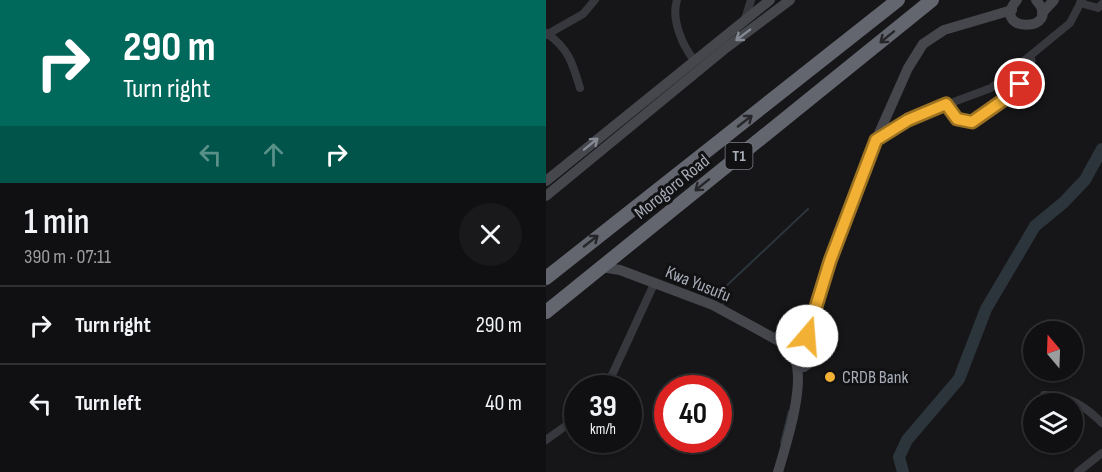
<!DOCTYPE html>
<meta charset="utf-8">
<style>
:root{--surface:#101012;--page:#19191b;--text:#f1f3f6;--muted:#9c9d9f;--line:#303032}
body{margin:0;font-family:"Sofia Sans Condensed",sans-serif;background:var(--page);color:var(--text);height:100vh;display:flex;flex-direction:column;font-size:22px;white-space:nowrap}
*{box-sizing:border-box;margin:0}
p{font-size:20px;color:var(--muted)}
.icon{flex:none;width:33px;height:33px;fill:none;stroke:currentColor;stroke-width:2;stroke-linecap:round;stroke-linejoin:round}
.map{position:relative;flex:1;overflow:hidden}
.side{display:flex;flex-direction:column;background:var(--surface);width:546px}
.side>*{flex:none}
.top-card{background:#00695c;color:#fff;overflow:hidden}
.needle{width:39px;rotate:341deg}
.tools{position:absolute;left:477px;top:321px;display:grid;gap:12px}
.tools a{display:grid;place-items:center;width:60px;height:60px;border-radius:50%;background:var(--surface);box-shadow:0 2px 4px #0004,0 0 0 2px var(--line);font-size:30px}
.speed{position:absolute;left:18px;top:375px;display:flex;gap:12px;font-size:30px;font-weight:700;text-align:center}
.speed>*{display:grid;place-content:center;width:78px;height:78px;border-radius:50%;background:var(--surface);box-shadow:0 2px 4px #0004,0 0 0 2px var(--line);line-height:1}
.speed small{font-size:15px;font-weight:400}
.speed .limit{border:9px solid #d22;background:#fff;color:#111}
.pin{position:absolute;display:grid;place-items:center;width:51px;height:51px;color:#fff;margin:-26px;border:3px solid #fff;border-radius:50%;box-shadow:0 2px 6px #0007}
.me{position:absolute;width:66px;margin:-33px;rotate:18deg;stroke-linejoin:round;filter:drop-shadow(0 0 4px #0008)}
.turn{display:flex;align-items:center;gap:21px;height:126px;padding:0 24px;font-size:27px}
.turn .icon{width:78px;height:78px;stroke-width:2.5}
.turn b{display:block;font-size:42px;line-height:51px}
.lanes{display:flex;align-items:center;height:57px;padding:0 24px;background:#0003;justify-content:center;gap:30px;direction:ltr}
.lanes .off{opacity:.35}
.round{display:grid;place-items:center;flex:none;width:63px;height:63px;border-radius:32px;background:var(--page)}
.headline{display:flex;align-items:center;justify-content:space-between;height:102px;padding:0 24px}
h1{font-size:36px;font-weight:600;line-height:45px}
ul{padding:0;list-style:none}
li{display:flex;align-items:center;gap:18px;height:78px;padding:0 24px;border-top:2px solid var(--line)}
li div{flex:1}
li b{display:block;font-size:22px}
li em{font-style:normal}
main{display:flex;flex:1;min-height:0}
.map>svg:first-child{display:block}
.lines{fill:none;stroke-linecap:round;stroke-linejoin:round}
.stream{stroke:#2c353c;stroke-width:2}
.river{stroke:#2c353c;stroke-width:12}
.street{stroke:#37383d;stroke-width:8}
.secondary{stroke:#45474d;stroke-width:10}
.highway{stroke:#63666e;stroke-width:14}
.oneway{stroke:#858993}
.oneway2{stroke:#26262a}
.route-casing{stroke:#9d7322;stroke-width:15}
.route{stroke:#f2b134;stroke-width:10}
.poi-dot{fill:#f2b134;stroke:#111113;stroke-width:2}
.labels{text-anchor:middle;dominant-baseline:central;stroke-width:6;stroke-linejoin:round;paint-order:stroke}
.shield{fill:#111113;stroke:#7b7e86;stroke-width:1.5}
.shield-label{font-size:16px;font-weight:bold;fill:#a8adb8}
.street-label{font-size:18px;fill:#a8adb8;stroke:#111113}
.poi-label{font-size:18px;fill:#a8adb8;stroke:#111113;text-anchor:start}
</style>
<main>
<section class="side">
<div class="top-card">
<div class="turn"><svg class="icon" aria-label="right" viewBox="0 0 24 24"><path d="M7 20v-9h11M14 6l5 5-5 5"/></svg><div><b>290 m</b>Turn right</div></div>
<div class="lanes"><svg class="icon off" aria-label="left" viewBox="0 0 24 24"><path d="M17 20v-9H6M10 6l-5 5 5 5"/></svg><svg class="icon off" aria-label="ahead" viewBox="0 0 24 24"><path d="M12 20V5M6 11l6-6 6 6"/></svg><svg class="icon" aria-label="right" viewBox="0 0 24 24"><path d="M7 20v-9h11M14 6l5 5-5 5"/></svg></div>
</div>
<div class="headline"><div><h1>1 min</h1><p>390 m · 07:11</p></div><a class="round"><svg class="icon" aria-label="close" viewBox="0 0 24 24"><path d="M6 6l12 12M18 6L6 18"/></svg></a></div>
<ul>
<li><svg class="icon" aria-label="right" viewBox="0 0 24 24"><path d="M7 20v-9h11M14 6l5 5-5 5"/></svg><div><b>Turn right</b></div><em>290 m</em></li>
<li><svg class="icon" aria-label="left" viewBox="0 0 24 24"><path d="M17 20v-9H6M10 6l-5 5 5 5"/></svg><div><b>Turn left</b></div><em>40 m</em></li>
</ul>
</section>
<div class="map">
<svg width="556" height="472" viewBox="0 0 556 472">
<rect width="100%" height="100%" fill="#161618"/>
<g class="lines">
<g class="stream">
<polyline points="284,246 286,237"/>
<polyline points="267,304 272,286"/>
<polyline points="177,306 176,290 262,209"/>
<polyline points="235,443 243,411"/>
</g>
<polyline class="river" points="357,472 353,457 361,440 413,379 440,309 489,226 517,203 539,180 556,149"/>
<g class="street">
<path d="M131 0C125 19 136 45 148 60"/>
<polyline points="534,3 552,8 556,4"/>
<polyline points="199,19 205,0"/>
<path d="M0 33C22 47 27 64 34 88"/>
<polyline points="0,35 37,14 49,0"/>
<path d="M400 104C403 109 407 116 411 119 430 133 491 78 485 58"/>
<polyline points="330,140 370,116 445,88 524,23 536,0"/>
<polyline points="60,388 108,284"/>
<path d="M498 395C523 396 538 405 556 423"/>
<polyline points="0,440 32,417"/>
<polyline points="532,472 556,453"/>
</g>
<g class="secondary">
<path d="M471 0C442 33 519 33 490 0"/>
<polyline points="496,13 508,0"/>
<polyline points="0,181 224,0"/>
<polyline points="0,196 180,48 244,0"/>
<polyline points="55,267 74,270 167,305 233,341 254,349"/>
<polyline points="268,355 264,349 255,348 249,353 249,360 258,367 268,360 268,357 266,326 284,261 330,140 362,68 377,44 398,30 466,10"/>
<path d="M232 472C240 445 258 389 250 362"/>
</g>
<g class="highway">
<polyline points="0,278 352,0"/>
<polyline points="0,312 386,0"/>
</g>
</g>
<defs><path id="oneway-shaft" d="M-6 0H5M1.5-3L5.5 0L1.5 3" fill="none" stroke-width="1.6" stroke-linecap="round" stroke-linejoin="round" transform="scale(1.5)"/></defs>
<g class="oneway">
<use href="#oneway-shaft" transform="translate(197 35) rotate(143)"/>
<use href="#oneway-shaft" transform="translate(45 144) rotate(-39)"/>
</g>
<g class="oneway2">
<use href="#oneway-shaft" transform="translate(341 37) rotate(141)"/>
<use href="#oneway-shaft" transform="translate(199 121) rotate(-38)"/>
<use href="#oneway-shaft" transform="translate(156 185) rotate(141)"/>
<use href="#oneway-shaft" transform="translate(45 241) rotate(-38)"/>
</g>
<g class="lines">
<g class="route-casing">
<polyline id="route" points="261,336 284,261 330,140 362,120 400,104 411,119 426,122 466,94 474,84"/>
</g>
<use href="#route" class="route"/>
</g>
<circle class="poi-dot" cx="284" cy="377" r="6"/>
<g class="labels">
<rect class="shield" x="179.5" y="143" width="27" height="26" rx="4.5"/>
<g class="shield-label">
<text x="193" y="156">T1</text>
</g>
<g class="street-label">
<text transform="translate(126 187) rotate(-39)">Morogoro Road</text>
<text transform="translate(152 284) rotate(22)">Kwa Yusufu</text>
</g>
<g class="poi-label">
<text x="296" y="377">CRDB Bank</text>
</g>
</g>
</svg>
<div class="tools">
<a><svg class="needle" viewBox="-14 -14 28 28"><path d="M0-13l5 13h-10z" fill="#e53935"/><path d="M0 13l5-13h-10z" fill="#9c9d9f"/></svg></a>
<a><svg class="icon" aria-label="layers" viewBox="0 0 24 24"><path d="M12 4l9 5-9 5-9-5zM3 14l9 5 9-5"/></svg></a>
</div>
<div class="speed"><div>39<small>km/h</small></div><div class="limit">40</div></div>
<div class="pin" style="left:474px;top:84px;background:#d93025"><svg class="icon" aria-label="arrive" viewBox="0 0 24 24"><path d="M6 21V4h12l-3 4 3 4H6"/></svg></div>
<svg class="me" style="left:261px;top:336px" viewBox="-20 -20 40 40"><circle r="19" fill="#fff"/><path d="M0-13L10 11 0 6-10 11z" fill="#f2b134"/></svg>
</div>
</main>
